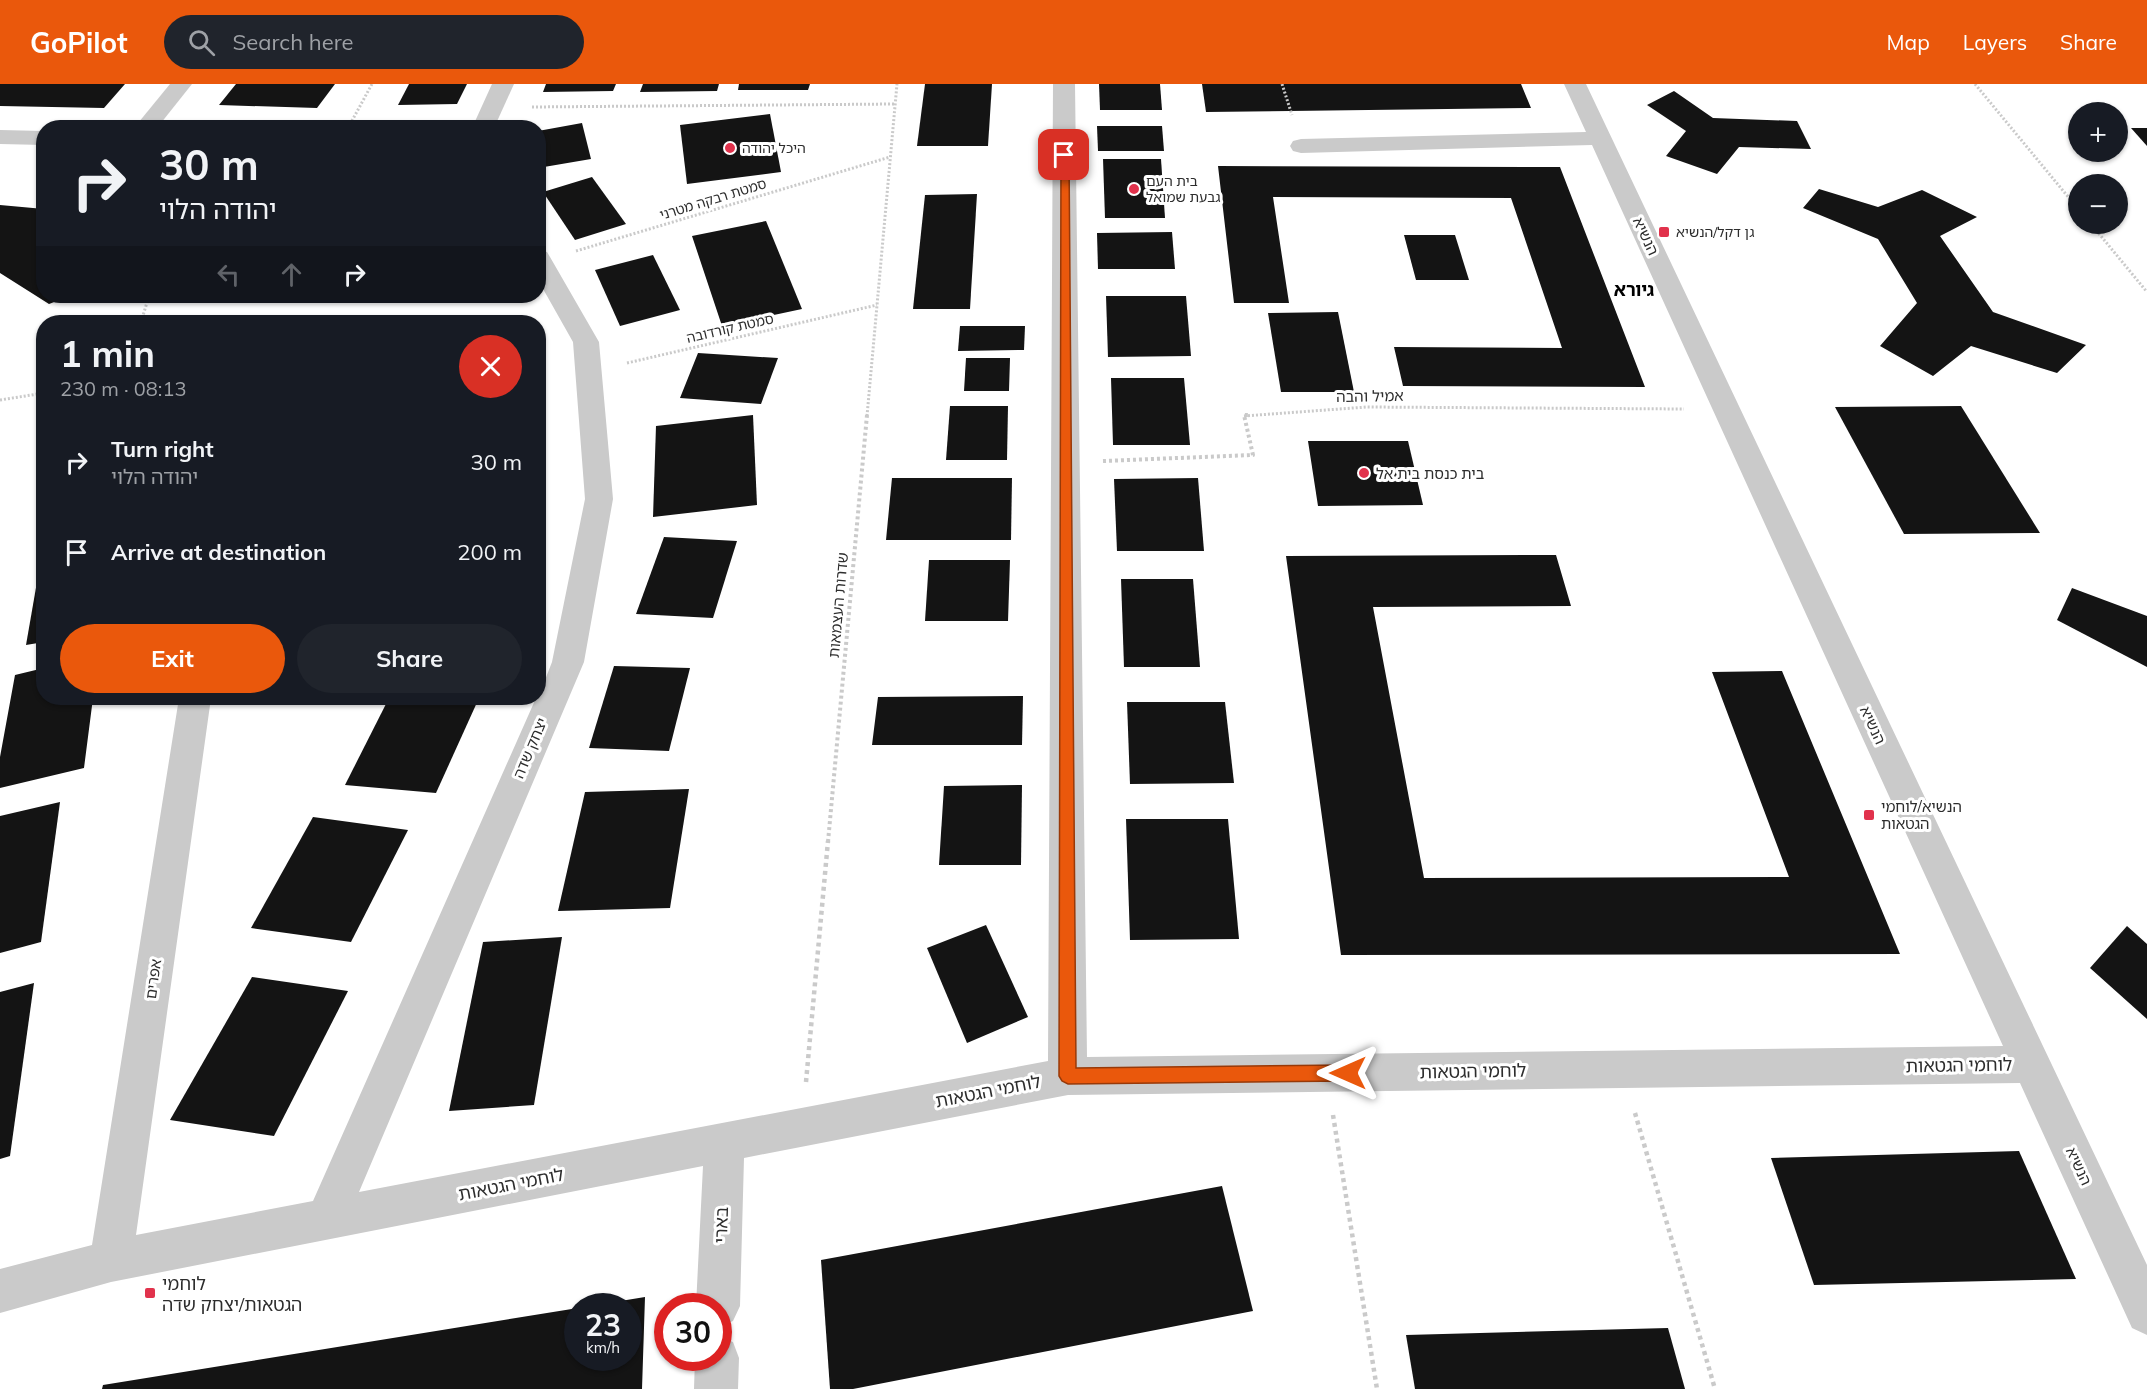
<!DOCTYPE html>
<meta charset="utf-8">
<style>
:root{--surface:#171b24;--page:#20242c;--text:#f1f3f6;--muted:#9ea1a6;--accent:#ea580c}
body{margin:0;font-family:Mulish,"Noto Sans Hebrew",sans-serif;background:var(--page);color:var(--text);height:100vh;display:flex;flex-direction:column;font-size:22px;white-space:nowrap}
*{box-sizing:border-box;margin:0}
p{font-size:20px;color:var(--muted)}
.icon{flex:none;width:33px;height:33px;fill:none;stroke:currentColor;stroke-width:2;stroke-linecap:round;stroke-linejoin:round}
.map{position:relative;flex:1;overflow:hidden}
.sheet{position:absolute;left:36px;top:231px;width:510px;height:390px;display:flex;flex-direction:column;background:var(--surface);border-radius:24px;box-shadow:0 2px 4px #0004}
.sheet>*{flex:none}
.guide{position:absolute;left:36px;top:36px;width:510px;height:183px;border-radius:24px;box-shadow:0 2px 4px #0004;background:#171b24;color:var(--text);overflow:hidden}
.tools{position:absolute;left:2068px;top:18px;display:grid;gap:12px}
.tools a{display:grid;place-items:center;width:60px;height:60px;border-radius:50%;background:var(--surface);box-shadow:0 2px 4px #0004;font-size:30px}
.speed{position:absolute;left:564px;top:1209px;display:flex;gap:12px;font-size:30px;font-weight:700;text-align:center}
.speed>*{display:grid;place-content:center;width:78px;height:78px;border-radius:50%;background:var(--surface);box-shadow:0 2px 4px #0004;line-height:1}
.speed small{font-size:15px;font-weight:400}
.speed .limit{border:9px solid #d22;background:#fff;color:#111}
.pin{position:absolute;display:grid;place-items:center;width:51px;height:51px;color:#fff;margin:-26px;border-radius:12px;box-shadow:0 3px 9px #0006}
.me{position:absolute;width:66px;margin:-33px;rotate:270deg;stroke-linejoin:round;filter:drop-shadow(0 0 4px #0008)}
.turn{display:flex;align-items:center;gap:21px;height:126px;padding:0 24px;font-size:27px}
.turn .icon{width:78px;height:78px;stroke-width:2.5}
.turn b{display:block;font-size:42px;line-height:51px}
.lanes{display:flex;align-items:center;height:57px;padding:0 24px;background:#0003;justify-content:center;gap:30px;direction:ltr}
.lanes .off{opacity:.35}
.round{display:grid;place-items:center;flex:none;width:63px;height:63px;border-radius:32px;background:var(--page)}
.head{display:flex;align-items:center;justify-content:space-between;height:102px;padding:0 24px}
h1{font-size:36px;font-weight:700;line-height:45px}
.action{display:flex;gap:12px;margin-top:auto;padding:12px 24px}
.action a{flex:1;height:69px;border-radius:36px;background:var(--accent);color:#fff;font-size:24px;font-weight:700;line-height:69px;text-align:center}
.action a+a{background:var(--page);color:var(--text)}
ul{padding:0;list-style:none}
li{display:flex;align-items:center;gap:18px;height:90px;padding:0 24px}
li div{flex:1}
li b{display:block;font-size:22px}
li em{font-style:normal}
header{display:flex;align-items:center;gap:36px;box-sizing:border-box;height:84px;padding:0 30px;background:var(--accent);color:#fff}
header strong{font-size:28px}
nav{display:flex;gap:33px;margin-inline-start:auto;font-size:21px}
.search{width:420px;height:54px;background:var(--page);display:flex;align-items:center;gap:15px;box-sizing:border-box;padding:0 21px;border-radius:33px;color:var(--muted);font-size:22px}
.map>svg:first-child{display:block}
.building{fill:#141414}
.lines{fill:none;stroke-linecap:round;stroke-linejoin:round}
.path-far2{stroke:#cacaca;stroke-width:3;stroke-dasharray:2 2;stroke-linecap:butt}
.path-far1{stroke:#cacaca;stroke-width:4;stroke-dasharray:3 3;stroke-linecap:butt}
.path{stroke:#cacaca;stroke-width:4.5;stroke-dasharray:4 4;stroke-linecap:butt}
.street{fill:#cacaca;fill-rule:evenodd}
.route{fill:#ea580c;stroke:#983908;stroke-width:1.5}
.poi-dot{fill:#e1324c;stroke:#fff;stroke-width:2}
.labels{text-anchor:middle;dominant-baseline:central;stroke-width:6;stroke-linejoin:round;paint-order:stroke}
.far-poi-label{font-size:14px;fill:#2d2d2d;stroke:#fff;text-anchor:start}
.far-street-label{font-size:14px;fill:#2d2d2d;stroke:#fff}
.street-label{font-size:15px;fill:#2d2d2d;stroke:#fff}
.poi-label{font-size:15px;fill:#2d2d2d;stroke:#fff;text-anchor:start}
.far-district-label{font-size:18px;font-weight:bold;fill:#000;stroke:#fff}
.near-street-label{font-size:18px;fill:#2d2d2d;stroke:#fff}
.near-poi-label{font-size:18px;fill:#2d2d2d;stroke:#fff;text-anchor:start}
</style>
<header>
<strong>GoPilot</strong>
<div class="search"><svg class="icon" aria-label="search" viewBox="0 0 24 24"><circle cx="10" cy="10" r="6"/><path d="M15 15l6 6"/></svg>Search here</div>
<nav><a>Map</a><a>Layers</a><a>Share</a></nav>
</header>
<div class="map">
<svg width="2147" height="1305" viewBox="0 0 2147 1305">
<rect width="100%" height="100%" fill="#fff"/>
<g class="building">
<polygon points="0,0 125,0 104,24 0,22"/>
<polygon points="236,0 335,0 317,24 219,21"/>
<polygon points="409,0 467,0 457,20 398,21"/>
<polygon points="546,0 616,0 613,7 543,8"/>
<polygon points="643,0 719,0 717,7 640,8"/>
<polygon points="739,0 810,0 808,6 738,6"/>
<polygon points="925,0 992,0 988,62 917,62"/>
<polygon points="1099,0 1160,0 1162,26 1100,26"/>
<polygon points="1202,0 1521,0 1531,24 1206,28"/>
<polygon points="1674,7 1713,34 1797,37 1811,65 1739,63 1717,90 1666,72 1686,47 1647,21"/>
<polygon points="770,30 781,88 687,100 680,41"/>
<polygon points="582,39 591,75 538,84 538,47"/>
<polygon points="1097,42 1162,42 1164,67 1098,67"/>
<polygon points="2131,44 2147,44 2147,62"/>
<polygon points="1103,75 1161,75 1165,134 1105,134"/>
<polygon points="1218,82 1560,83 1645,303 1403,302 1394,263 1562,264 1511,114 1273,113 1289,219 1234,219"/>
<polygon points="592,93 626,140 575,156 543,108"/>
<polygon points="1819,105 1878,123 1922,106 1977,133 1940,152 1993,228 2086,261 2057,289 1971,262 1933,292 1880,262 1917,219 1878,155 1803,124"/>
<polygon points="977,110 970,225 913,225 925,111"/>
<polygon points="0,121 44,125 44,212 70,212 49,220 0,189"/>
<polygon points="766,137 802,225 722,242 692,152"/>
<polygon points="1172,148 1175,185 1098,185 1097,149"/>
<polygon points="1404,151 1455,151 1469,196 1416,196"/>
<polygon points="653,171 680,226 620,242 595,186"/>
<polygon points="1106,212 1186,212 1191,272 1108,273"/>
<polygon points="1338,228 1354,308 1281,308 1268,229"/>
<polygon points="960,242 1025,242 1024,266 958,267"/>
<polygon points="698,269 778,274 761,320 680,314"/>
<polygon points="966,274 1010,274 1009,307 964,307"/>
<polygon points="1111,294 1184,294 1190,361 1113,361"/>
<polygon points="950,322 1008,322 1007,376 946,376"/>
<polygon points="1961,322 2040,449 1904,450 1835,323"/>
<polygon points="753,331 757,421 653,433 656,342"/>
<polygon points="1308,357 1408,357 1423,421 1318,422"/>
<polygon points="892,394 1012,394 1011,456 886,456"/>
<polygon points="1198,394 1204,467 1117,467 1114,395"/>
<polygon points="664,453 737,457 713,534 636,530"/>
<polygon points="1556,471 1571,522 1373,523 1424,794 1789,793 1712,588 1782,587 1900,870 1341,871 1286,472"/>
<polygon points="44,474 44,558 26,561 41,475"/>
<polygon points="929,476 1010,476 1008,537 925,537"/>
<polygon points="1121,495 1193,495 1200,583 1124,583"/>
<polygon points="2072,504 2147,532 2147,583 2057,536"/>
<polygon points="614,582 690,584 669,667 589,664"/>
<polygon points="44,584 44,614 93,614 84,684 0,704 0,673 15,591"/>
<polygon points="1023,612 1022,661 872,661 878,613"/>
<polygon points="389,614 479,614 436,709 345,701"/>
<polygon points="1127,618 1225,618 1234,699 1130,700"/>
<polygon points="1022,701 1021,781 939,781 944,702"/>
<polygon points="689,705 670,824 558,827 585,708"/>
<polygon points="60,718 41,858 0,869 0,732"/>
<polygon points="313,733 408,746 351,858 251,844"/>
<polygon points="1126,735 1228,735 1239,855 1130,856"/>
<polygon points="986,841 1028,933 967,959 927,864"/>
<polygon points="2127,842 2147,860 2147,935 2090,884"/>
<polygon points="562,853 534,1021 449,1027 483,858"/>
<polygon points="252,893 348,907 274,1052 170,1036"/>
<polygon points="34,899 10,1072 0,1075 0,908"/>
<polygon points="2019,1067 2076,1195 1814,1201 1771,1074"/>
<polygon points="1222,1102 1253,1227 853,1305 830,1305 821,1176"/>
<polygon points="645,1213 642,1305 102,1305 103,1301 578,1224 578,1274 628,1274 628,1222 596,1221"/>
<polygon points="1668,1244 1685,1305 1415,1305 1406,1251"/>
</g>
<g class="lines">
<g class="path-far2">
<polyline points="1282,0 1292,31"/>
<polyline points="1975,0 2079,126"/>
<polyline points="532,23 895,20"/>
<polyline points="348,44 372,0"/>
<polyline points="2091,140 2147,208"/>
<polyline points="576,167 890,73"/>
<polyline points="141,238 149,212"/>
<polyline points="627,279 877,221"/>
<polyline points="0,316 44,309"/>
<polyline points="867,332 897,0"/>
<polyline points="1244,332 1367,323 1684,325"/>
</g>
<g class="path-far1">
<polyline points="1103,377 1253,371 1244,331 1248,331"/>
<polyline points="828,758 867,331"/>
</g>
<g class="path">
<polyline points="806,998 828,757"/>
<polyline points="1635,1029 1715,1305"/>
<polyline points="1333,1031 1377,1305"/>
</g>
<g class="street">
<polygon points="170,0 192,0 157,44 134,44"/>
<polygon points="492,0 514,0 494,44 472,44"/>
<polygon points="1053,0 1075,0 1087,973 2003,962 1592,61 1301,69 1293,67 1290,62 1293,57 1301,55 1586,48 1564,0 1586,0 2147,1181 2147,1251 2132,1244 2020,999 1068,1011 744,1074 740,1222 733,1237 718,1243 718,1222 696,1222 703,1082 111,1198 0,1229 0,1185 92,1161 179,614 211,614 136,1151 313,1117 536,614 538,614 552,578 585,415 573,258 538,196 538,166 547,168 550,173 599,258 613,415 584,578 359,1108 1048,977"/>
<polygon points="0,46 44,47 44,61 0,60"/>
<polygon points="718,1252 733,1258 739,1274 738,1305 694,1305 695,1274 718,1274"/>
</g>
</g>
<polygon class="route" points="1061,69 1069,71 1076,984 1348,981 1354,983 1357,989 1354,994 1348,997 1068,1000 1062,997 1059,992"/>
<g class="poi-dot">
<circle cx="730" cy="64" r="6"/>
<circle cx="1134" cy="105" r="6"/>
<rect x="1658" y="142" width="12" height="12" rx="3"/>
<circle cx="1364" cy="389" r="6"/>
<rect x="1863" y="725" width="12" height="12" rx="3"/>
<rect x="144" y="1203" width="12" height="12" rx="3"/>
</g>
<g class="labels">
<g class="far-poi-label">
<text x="742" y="64">היכל יהודה</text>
<text x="1146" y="97">בית העם<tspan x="1146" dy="16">גבעת שמואל</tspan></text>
<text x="1676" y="148">גן דקל/הנשיא</text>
</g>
<g class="far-street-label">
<text transform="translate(713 115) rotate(-17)">סמטת רבקה מטרני</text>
<text transform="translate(730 244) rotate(-13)">סמטת קורדובה</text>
</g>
<g class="street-label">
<text transform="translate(1646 152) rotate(65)">הנשיא</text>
<text transform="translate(1370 312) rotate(-1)">אמיל והבה</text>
<text transform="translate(838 521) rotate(-85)">שדרות העצמאות</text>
<text transform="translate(1873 641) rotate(65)">הנשיא</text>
<text transform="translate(530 664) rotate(-67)">יצחק שדה</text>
<text transform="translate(153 895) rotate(-82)">אפרים</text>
<text transform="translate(2079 1082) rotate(65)">הנשיא</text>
</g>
<g class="poi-label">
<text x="1376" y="389">בית כנסת בית אל</text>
<text x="1881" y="722">הנשיא/לוחמי<tspan x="1881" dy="17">הגטאות</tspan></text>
</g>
<g class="far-district-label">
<text x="1634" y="205">גיורא</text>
</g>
<g class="near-street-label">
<text transform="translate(1959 981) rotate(-1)">לוחמי הגטאות</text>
<text transform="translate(1473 987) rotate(-1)">לוחמי הגטאות</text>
<text transform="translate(988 1007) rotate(-11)">לוחמי הגטאות</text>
<text transform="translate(511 1100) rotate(-11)">לוחמי הגטאות</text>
<text transform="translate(721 1141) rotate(-88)">בארי</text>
</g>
<g class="near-poi-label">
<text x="162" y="1199">לוחמי<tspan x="162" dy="21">הגטאות/יצחק שדה</tspan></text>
</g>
</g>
</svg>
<div class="tools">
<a>+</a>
<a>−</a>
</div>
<div class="speed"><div>23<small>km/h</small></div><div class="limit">30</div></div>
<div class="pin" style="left:1064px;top:71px;background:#d93025"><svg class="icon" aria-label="arrive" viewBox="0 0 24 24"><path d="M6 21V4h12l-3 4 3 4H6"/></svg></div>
<svg class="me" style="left:1348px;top:989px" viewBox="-20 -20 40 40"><path d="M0-17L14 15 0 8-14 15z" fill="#ea580c" stroke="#fff" stroke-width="4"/></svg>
<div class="guide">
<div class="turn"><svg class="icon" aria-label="right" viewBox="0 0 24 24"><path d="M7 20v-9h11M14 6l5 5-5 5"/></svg><div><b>30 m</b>יהודה הלוי</div></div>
<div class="lanes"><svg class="icon off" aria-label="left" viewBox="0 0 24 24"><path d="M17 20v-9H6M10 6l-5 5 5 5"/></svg><svg class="icon off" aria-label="ahead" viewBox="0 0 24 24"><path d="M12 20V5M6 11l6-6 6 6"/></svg><svg class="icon" aria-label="right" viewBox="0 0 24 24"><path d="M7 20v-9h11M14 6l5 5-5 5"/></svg></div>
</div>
<section class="sheet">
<div class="head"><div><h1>1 min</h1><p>230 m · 08:13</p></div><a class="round" style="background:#d93025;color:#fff"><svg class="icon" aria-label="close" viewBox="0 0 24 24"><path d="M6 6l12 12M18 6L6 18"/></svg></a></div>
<ul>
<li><svg class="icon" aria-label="right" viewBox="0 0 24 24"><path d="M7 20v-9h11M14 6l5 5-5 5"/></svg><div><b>Turn right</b><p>יהודה הלוי</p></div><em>30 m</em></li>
<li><svg class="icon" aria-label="arrive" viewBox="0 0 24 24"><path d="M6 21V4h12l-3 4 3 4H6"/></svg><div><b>Arrive at destination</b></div><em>200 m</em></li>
</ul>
<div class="action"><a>Exit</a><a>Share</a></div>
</section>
</div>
